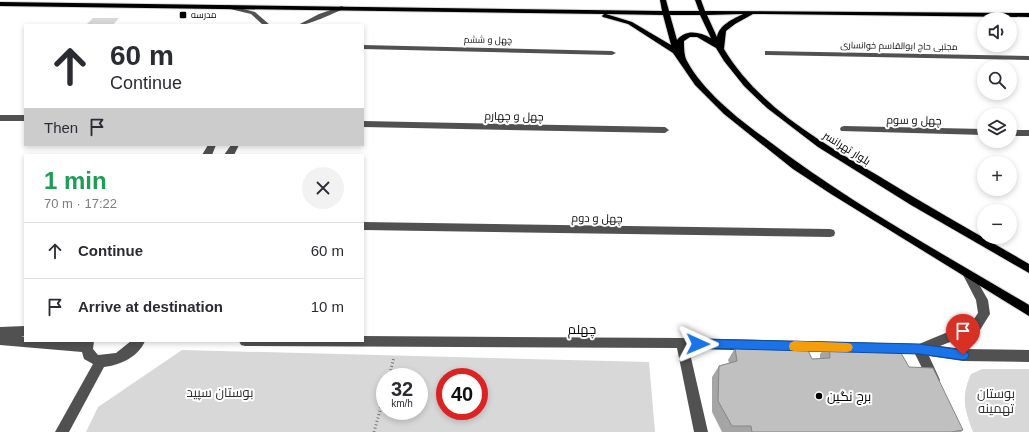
<!DOCTYPE html>
<meta charset="utf-8">
<style>
:root{--surface:#fff;--page:#f2f2f3;--text:#2b2b33;--muted:#7c7c81;--line:#e1e1e2}
body{margin:0;font-family:Helvetica,Cairo,sans-serif;background:var(--page);color:var(--text);height:100vh;display:flex;flex-direction:column;font-size:15px;white-space:nowrap}
*{box-sizing:border-box;margin:0}
p{font-size:13px;color:var(--muted)}
.icon{flex:none;width:22px;height:22px;fill:none;stroke:currentColor;stroke-width:2;stroke-linecap:round;stroke-linejoin:round}
.map{position:relative;flex:1;overflow:hidden}
.drawer{position:absolute;left:24px;top:154px;width:340px;height:188px;display:flex;flex-direction:column;background:var(--surface);border-radius:0px;box-shadow:0 2px 6px #0003}
.drawer>*{flex:none}
.banner{position:absolute;left:24px;top:24px;width:340px;height:122px;border-radius:0px;box-shadow:0 2px 6px #0003;background:#fff;color:var(--text);overflow:hidden}
.controls{position:absolute;left:977px;top:12px;display:grid;gap:8px}
.controls a{display:grid;place-items:center;width:40px;height:40px;border-radius:50%;background:var(--surface);box-shadow:0 2px 6px #0003;font-size:20px}
.speed{position:absolute;left:376px;top:368px;display:flex;gap:8px;font-size:20px;font-weight:700;text-align:center}
.speed>*{display:grid;place-content:center;width:52px;height:52px;border-radius:50%;background:var(--surface);box-shadow:0 2px 6px #0003;line-height:1}
.speed small{font-size:10px;font-weight:400}
.speed .limit{border:6px solid #d22;background:#fff;color:#111}
.pin{position:absolute;display:grid;place-items:center;width:34px;height:34px;color:#fff;margin:-41px -17px;border-radius:50% 50% 50% 0;rotate:-45deg;box-shadow:0 0 4px #0007}
.pin .icon{rotate:45deg}
.me{position:absolute;width:44px;margin:-22px;rotate:91deg;stroke-linejoin:round;filter:drop-shadow(0 0 3px #0008)}
.turn{display:flex;align-items:center;gap:14px;height:84px;padding:0 20px;font-size:18px}
.turn .icon{width:52px;height:52px;stroke-width:2.5}
.turn b{display:block;font-size:28px;line-height:34px}
.then{display:flex;align-items:center;height:38px;padding:0 20px;background:#0003;gap:8px;font-size:15px}
.round{display:grid;place-items:center;flex:none;width:42px;height:42px;border-radius:21px;background:var(--page)}
.headline{display:flex;align-items:center;justify-content:space-between;height:68px;padding:0 20px}
h1{font-size:24px;font-weight:700;line-height:30px;color:#1e9e55}
ul{padding:0;list-style:none}
li{display:flex;align-items:center;gap:12px;height:56px;padding:0 20px;border-top:1px solid var(--line)}
li div{flex:1}
li b{display:block;font-size:15px}
li em{font-style:normal}
.map>svg:first-child{display:block}
.green{fill:#d8d8d8;fill-rule:evenodd}
.lines{fill:none;stroke-linecap:round;stroke-linejoin:round}
.major-casing{stroke:#dbdbdb;stroke-width:2}
.path{stroke:#737373;stroke-width:3;stroke-dasharray:1 2.5;stroke-linecap:butt}
.minor{fill:#515151;fill-rule:evenodd}
.major{fill:#000;fill-rule:evenodd}
.wall{fill:#a5a5a5}
.building{fill:#c0c0c0;stroke:#868686}
.route{fill:#1a73e8;stroke:#114b97}
.slow{fill:#f59e0b}
.poi-dot{fill:#000;stroke:#fff;stroke-width:1.5}
.labels{text-anchor:middle;dominant-baseline:central;stroke-width:4;stroke-linejoin:round;paint-order:stroke}
.far-poi-label{font-size:9px;fill:#000;stroke:#fff;text-anchor:start}
.far-street-label{font-size:9px;fill:#000;stroke:#fff}
.street-label{font-size:11px;fill:#000;stroke:#fff}
.near-street-label{font-size:13px;fill:#000;stroke:#fff}
.near-park-label{font-size:13px;fill:#2f2f2f;stroke:#fff}
.near-poi-label{font-size:13px;fill:#000;stroke:#fff;text-anchor:start}
</style>
<div class="map">
<svg width="1029" height="432" viewBox="0 0 1029 432">
<rect width="100%" height="100%" fill="#fff"/>
<g class="green">
<polygon points="93,18 119,18 113,25 86,25"/>
<path d="M182 350 649 362 655 432H86L98 407ZM385 377H419V411H385ZM445 377H479V411H445Z"/>
<path d="M982 369H1029V432H973C964 409 961 396 971 374Z"/>
</g>
<g class="lines">
<g class="major-casing">
<path id="major" d="M660 0H666L669 11H699L695 0H701L705 11 1029 13V17L753 14 735 24 726 31 724 49C758 106 821 142 877 175 927 206 978 234 1029 264V273L911 205 818 147 767 108 744 86 724 61 716 48 697 37H690L684 41C684 47 684 56 687 61 703 91 738 119 766 139 848 202 940 252 1029 305V316L831 194 793 169 724 114 695 85 673 53 628 24 603 17 602 16 604 14 0 6V2L662 11ZM606 14 663 15 671 45 632 22ZM743 14C733 19 719 25 717 37L707 15ZM670 15H700L711 38C699 32 686 29 677 40Z"/>
</g>
<g class="path">
<polyline points="389,377 394,357"/>
<polyline points="374,432 385,392"/>
</g>
<g class="minor">
<polygon points="228,5 255,12 270,25 263,25 251,14 226,8 225,7"/>
<path d="M342 6 345 8 344 9C331 14 310 25 298 25L319 14Z"/>
<polygon points="363,45 612,51 616,53 612,55 363,49"/>
<polygon points="765,51 1029,56 1029,60 768,55 765,55"/>
<rect x="0" y="115" width="25" height="6"/>
<polygon points="363,121 665,127 669,130 665,133 363,127"/>
<polygon points="844,126 984,129 984,135 841,131 840,129 841,127"/>
<rect x="1010" y="130" width="19" height="6"/>
<polygon points="208,145 216,145 212,155 202,155"/>
<polygon points="231,145 239,145 234,155 224,155"/>
<polygon points="363,222 830,229 834,230 835,233 834,236 830,237 363,230"/>
<polygon points="968,271 972,272 988,300 990,314 980,330 940,346 963,349 1029,350 1029,362 963,361 929,356 940,380 938,384 934,386 930,384 915,354 689,349 708,432 694,432 677,348 245,346 241,345 239,341 363,341 363,336 682,338 919,344 972,322 978,313 976,300 963,275 964,272"/>
<path d="M25 326V336H21L25 337V341H94L93 349 98 355 116 353 131 341H145C138 357 121 365 104 367L69 432H55L93 364 84 359 82 352 0 345V327Z"/>
</g>
<use href="#major" class="major"/>
</g>
<polygon class="wall" points="829,343 909,367 963,430 961,432 722,432 712,412 712,377 719,366 729,363 728,360 735,348 812,359 820,358 820,354"/>
<polygon class="building" points="829,343 901,353 909,367 933,368 963,430 951,432 752,432 751,426 732,426 718,401 719,366 737,361 735,348 806,346 812,359 830,358"/>
<polygon class="route" points="698,339 919,344 963,350 967,352 969,355 967,359 963,360 919,354 698,348 694,347 692,344 694,340"/>
<polygon class="slow" points="794,341 847,343 851,344 853,347 851,351 847,352 794,351 790,350 789,346 790,343"/>
<g class="poi-dot">
<rect x="179" y="11" width="8" height="8" rx="2"/>
<circle cx="819" cy="396" r="4"/>
</g>
<g class="labels">
<g class="far-poi-label">
<text x="191" y="15">مدرسه</text>
</g>
<g class="far-street-label">
<text transform="translate(488 40) rotate(1)">چهل و ششم</text>
<text transform="translate(899 46) rotate(1)">مجتبی حاج ابوالقاسم خوانساری</text>
</g>
<g class="street-label">
<text transform="translate(514 116) rotate(1)">چهل و چهارم</text>
<text transform="translate(914 120) rotate(1)">چهل و سوم</text>
<text transform="translate(847 148) rotate(32)">بلوار تهرانسر</text>
<text transform="translate(597 218) rotate(1)">چهل و دوم</text>
</g>
<g class="near-street-label">
<text x="582" y="329">چهلم</text>
</g>
<g class="near-park-label">
<text x="220" y="392">بوستان سپید</text>
<text x="996" y="393">بوستان<tspan x="996" dy="15">تهمینه</tspan></text>
</g>
<g class="near-poi-label">
<text x="827" y="396">برج نگین</text>
</g>
</g>
</svg>
<div class="controls">
<a><svg class="icon" aria-label="sound" viewBox="0 0 24 24"><path d="M4 9h4l5-4v14l-5-4H4zM17 9q2 3 0 6"/></svg></a>
<a><svg class="icon" aria-label="search" viewBox="0 0 24 24"><circle cx="10" cy="10" r="6"/><path d="M15 15l6 6"/></svg></a>
<a><svg class="icon" aria-label="layers" viewBox="0 0 24 24"><path d="M12 4l9 5-9 5-9-5zM3 14l9 5 9-5"/></svg></a>
<a>+</a>
<a>−</a>
</div>
<div class="speed"><div>32<small>km/h</small></div><div class="limit">40</div></div>
<div class="pin" style="left:963px;top:355px;background:#d93025"><svg class="icon" aria-label="arrive" viewBox="0 0 24 24"><path d="M6 21V4h12l-3 4 3 4H6"/></svg></div>
<svg class="me" style="left:698px;top:344px" viewBox="-20 -20 40 40"><path d="M0-17L14 15 0 8-14 15z" fill="#1a73e8" stroke="#fff" stroke-width="4"/></svg>
<div class="banner">
<div class="turn"><svg class="icon" aria-label="ahead" viewBox="0 0 24 24"><path d="M12 20V5M6 11l6-6 6 6"/></svg><div><b>60 m</b>Continue</div></div>
<div class="then">Then<svg class="icon" aria-label="arrive" viewBox="0 0 24 24"><path d="M6 21V4h12l-3 4 3 4H6"/></svg></div>
</div>
<section class="drawer">
<div class="headline"><div><h1>1 min</h1><p>70 m · 17:22</p></div><a class="round"><svg class="icon" aria-label="close" viewBox="0 0 24 24"><path d="M6 6l12 12M18 6L6 18"/></svg></a></div>
<ul>
<li><svg class="icon" aria-label="ahead" viewBox="0 0 24 24"><path d="M12 20V5M6 11l6-6 6 6"/></svg><div><b>Continue</b></div><em>60 m</em></li>
<li><svg class="icon" aria-label="arrive" viewBox="0 0 24 24"><path d="M6 21V4h12l-3 4 3 4H6"/></svg><div><b>Arrive at destination</b></div><em>10 m</em></li>
</ul>
</section>
</div>
